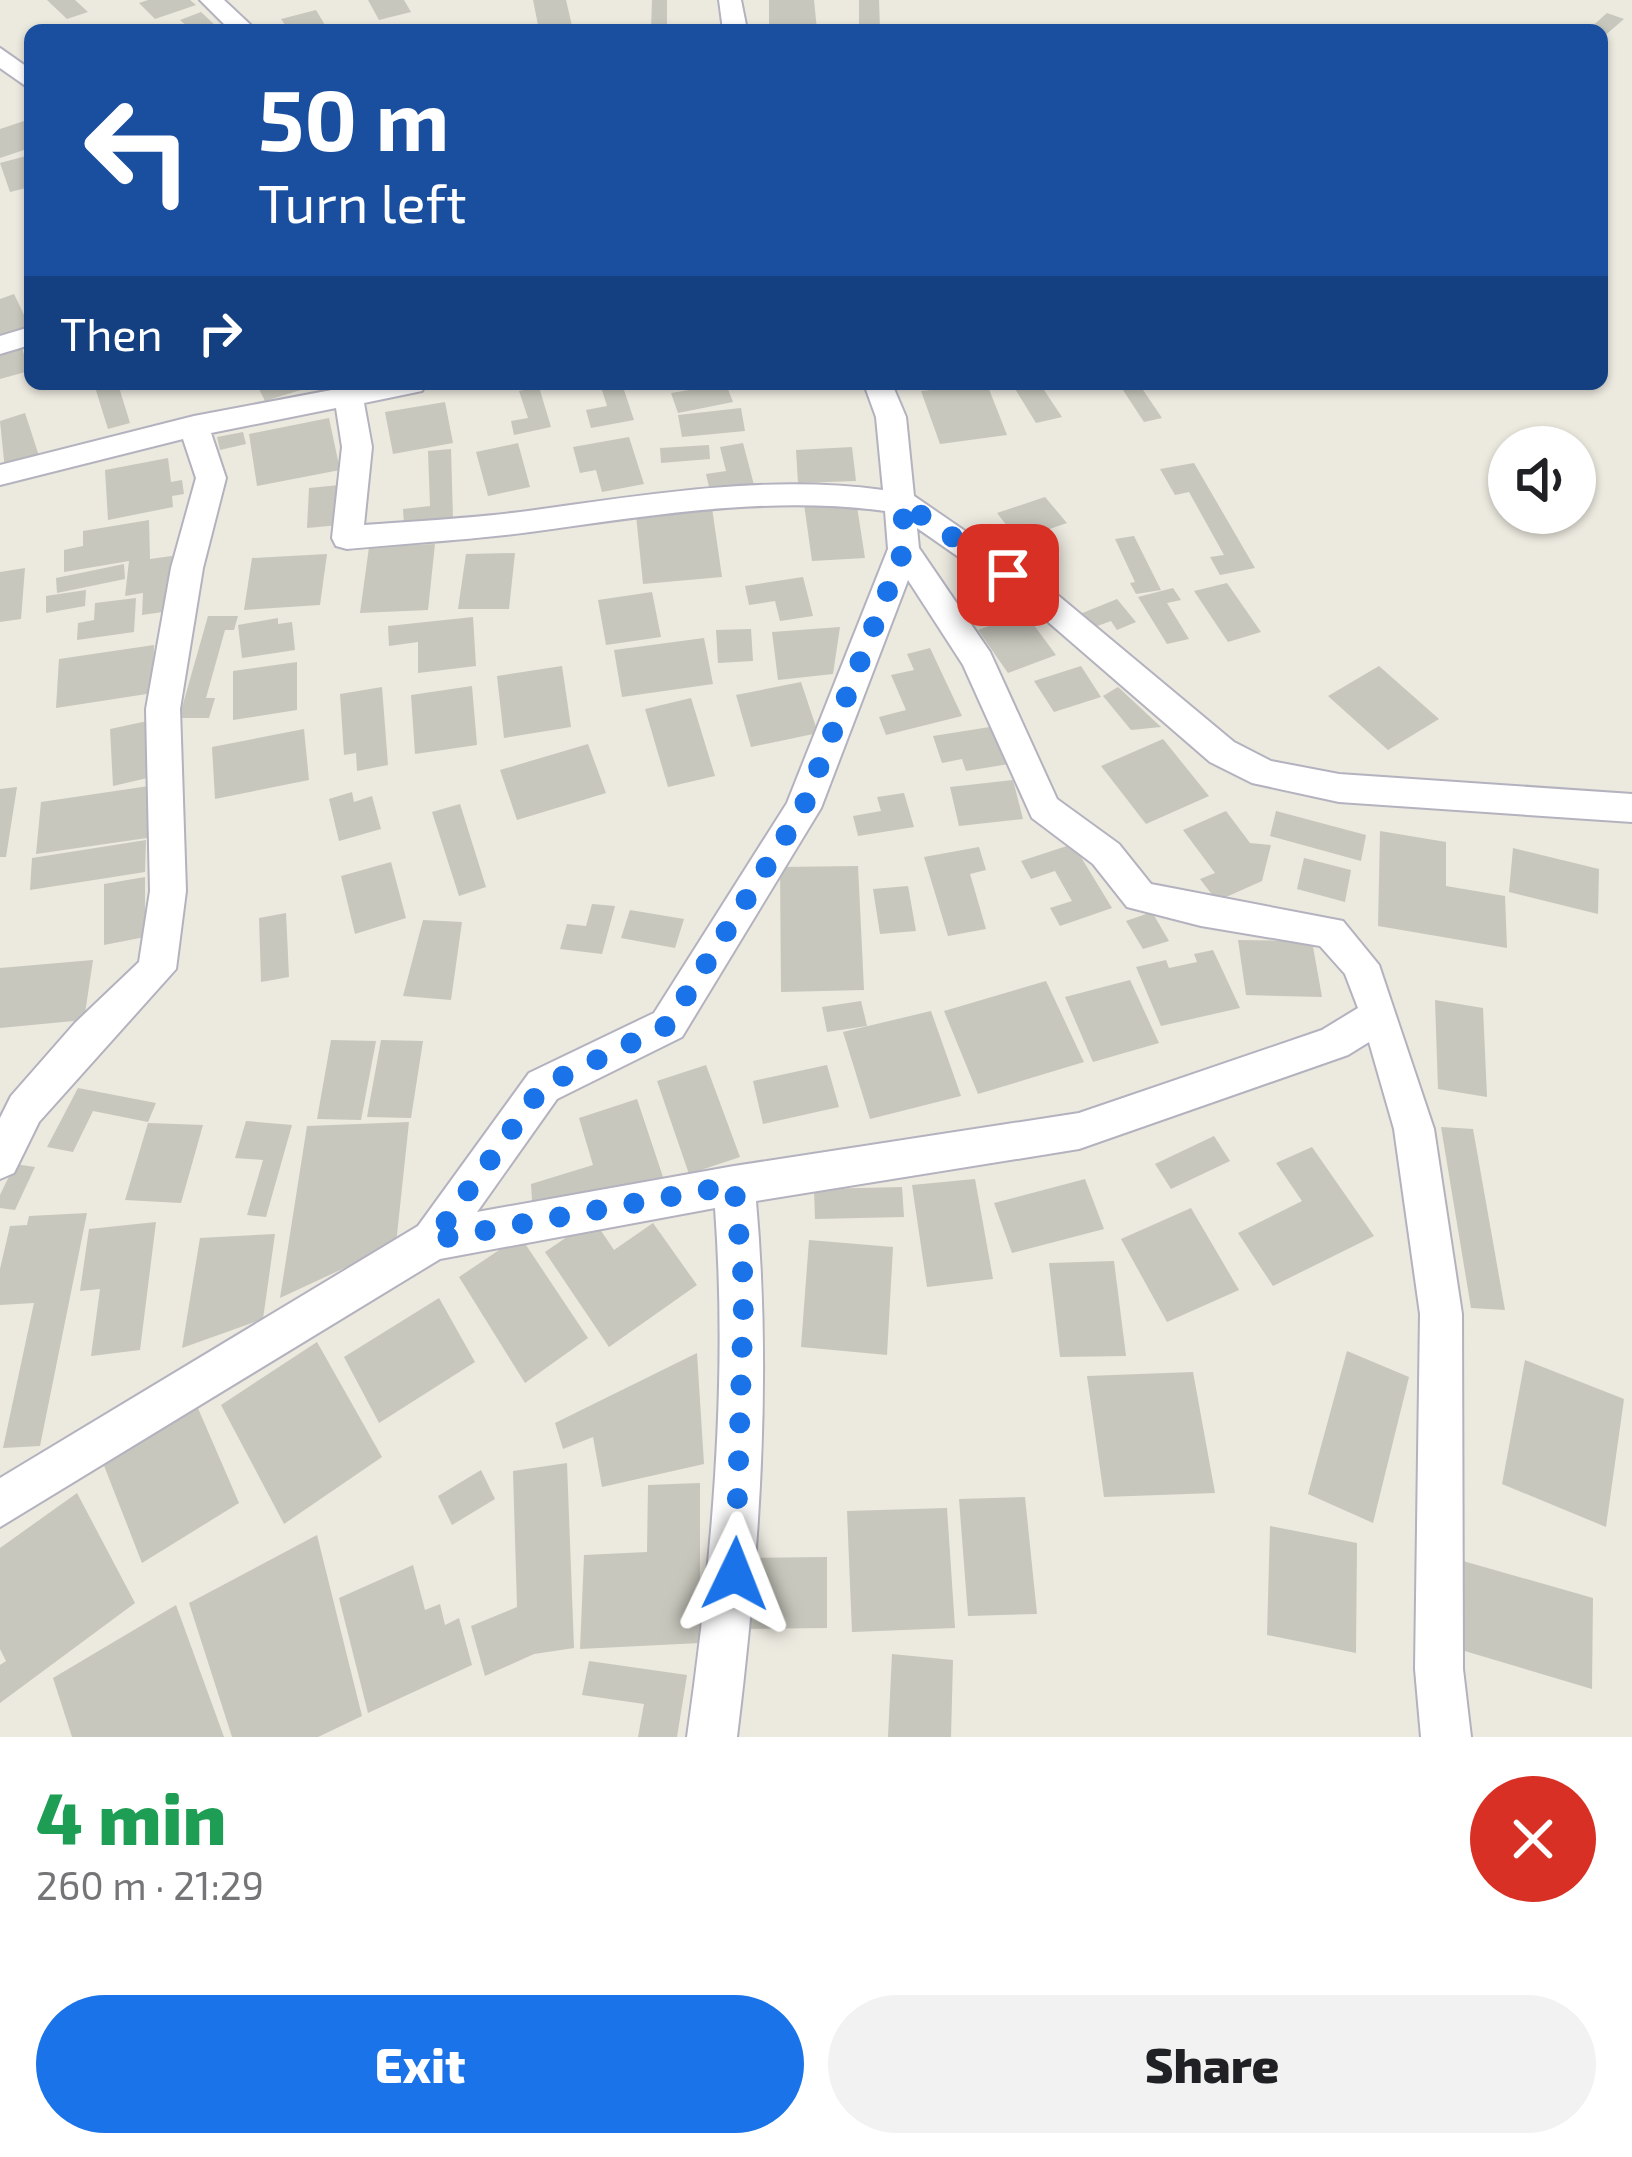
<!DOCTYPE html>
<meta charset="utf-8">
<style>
:root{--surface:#fff;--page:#f2f2f2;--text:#202124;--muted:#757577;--accent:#1a73e8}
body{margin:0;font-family:"Exo 2",sans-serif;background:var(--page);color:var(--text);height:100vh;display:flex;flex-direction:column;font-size:45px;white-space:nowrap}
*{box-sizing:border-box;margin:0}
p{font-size:39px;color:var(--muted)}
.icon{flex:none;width:66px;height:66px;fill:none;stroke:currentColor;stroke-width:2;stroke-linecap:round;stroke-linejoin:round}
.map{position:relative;height:1737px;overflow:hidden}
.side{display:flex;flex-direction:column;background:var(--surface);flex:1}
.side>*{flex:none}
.guide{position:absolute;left:24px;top:24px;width:1584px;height:366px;border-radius:18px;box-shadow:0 3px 9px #0004;background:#1a4fa0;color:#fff;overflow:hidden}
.buttons{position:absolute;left:1488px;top:426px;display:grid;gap:24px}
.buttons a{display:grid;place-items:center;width:108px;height:108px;border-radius:50%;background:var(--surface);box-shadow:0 3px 9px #0004;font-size:60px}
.pin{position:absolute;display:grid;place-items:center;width:102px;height:102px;color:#fff;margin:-51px;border-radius:24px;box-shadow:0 6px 18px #0006}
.me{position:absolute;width:132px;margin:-66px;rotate:2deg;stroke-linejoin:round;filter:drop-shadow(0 0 9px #0008)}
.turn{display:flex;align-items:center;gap:42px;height:252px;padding:0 36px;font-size:54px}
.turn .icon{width:156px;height:156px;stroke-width:2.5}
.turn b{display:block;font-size:84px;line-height:102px}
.then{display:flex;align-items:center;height:114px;padding:0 36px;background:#0003;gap:24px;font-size:45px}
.round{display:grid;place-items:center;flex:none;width:126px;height:126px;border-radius:63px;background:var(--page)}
.overview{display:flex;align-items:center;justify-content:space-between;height:204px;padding:0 36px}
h1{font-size:72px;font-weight:800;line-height:90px;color:#1e9e55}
.primary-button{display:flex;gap:24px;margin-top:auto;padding:24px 36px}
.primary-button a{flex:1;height:138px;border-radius:72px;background:var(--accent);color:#fff;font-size:48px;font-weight:800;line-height:138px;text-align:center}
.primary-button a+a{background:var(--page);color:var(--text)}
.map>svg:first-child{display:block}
.building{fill:#c8c7bd}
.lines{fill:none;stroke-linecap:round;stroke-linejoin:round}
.minor-casing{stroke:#b3b2be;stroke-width:4}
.minor{fill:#fff;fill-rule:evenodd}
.route{stroke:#1a73e8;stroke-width:21;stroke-dasharray:0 37.8}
</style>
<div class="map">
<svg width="1632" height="1737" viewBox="0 0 1632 1737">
<rect width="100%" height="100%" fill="#ece9df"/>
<g class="building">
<polygon points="47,0 75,0 88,12 67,19"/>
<polygon points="148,0 190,0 196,5 155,19 139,3"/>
<polygon points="368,0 404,0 411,12 379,20"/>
<polygon points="533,0 566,0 573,30 539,30"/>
<polygon points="652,0 667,0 667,30 651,30"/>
<polygon points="769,0 814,0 817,30 769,30"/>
<polygon points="859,0 879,0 880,30 859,30"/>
<polygon points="316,10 328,30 310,30 306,25 288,29 281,19"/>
<polygon points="201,12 218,28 191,30 180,20"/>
<polygon points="1607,13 1624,19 1602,38 1602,30 1588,30"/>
<polygon points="24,121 30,130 30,148 0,158 0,129"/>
<polygon points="30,155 30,187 10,192 0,163"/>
<polygon points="14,294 30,327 0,339 0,299"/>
<polygon points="22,348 29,371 0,379 0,354"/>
<polygon points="94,384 118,384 130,423 108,429"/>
<polygon points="262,384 317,384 317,385 265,401 257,385"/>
<polygon points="600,384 622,384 634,420 591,428 586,410 607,406"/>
<polygon points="726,384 733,402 678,413 671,393"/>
<polygon points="987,384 1007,435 940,444 921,391"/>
<polygon points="1012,384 1040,384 1062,417 1036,423"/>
<polygon points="1119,384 1139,384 1162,418 1144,422"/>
<polygon points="539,387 551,427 514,435 511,421 528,418 519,391"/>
<polygon points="445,402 453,443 393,454 385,412"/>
<polygon points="741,408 745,431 682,437 678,415"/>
<polygon points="25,413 40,459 5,470 0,421"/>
<polygon points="329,418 340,470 257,486 249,434"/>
<polygon points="243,432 246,444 220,450 217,437"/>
<polygon points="629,437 644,484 602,492 596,470 580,473 573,447"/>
<polygon points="518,443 530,487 488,496 476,452"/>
<polygon points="743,443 754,485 710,491 706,474 726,471 720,447"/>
<polygon points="709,445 710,459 661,463 660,448"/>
<polygon points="852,447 856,481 798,483 796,450"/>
<polygon points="451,449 453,519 404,525 403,509 430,506 428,451"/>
<polygon points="168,458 171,482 182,480 184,494 172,496 173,507 108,520 105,470"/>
<polygon points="1194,463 1255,568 1220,575 1210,557 1224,555 1189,492 1175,495 1160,469"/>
<polygon points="340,485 339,525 307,528 309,488"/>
<polygon points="1045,497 1067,523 1018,540 997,513"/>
<polygon points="856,500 865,558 812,561 804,504"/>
<polygon points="712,508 722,577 643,584 636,515"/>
<polygon points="149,520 150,559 172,556 170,611 142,615 143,593 125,596 129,561 64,572 64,550 83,546 83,531"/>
<polygon points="1134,536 1161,590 1136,594 1130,583 1135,582 1115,539"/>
<polygon points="435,544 428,610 360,613 369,547"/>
<polygon points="515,553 509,609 458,609 466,554"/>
<polygon points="327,554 320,605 244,610 252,558"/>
<polygon points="124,564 125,579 57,593 56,578"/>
<polygon points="25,568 21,619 0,622 0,572"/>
<polygon points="803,577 813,616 780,621 775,601 749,605 745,586"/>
<polygon points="1227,583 1261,632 1228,642 1194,591"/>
<polygon points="1173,588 1181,600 1167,603 1189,639 1167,644 1138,597"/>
<polygon points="86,590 85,606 46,613 46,596"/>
<polygon points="652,592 661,637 606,645 598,600"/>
<polygon points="136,598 134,632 77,640 78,623 94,620 95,603"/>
<polygon points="1117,599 1136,622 1117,630 1111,621 1092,628 1080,614"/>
<polygon points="1025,613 1056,655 1008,673 978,630"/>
<polygon points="208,616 238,616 234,630 225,630 206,698 215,698 209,718 179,718"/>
<polygon points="473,617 476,666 418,673 418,642 389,646 388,626"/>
<polygon points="278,618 278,624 292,622 295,650 242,658 238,625"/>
<polygon points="840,627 833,674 778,680 772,632"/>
<polygon points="751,629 753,661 718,663 716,630"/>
<polygon points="704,638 713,684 622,697 614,650"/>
<polygon points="154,645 153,693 56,708 59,659"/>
<polygon points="930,648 962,716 886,735 879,717 906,710 891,675 914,670 907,654"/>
<polygon points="297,662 297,710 233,720 233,671"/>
<polygon points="562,666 571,727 504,738 497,676"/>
<polygon points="1081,666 1101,697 1054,712 1034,681"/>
<polygon points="1379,666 1439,719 1388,750 1328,696"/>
<polygon points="801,682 818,733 751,747 736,695"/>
<polygon points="472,686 477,745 415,754 411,695"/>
<polygon points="382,687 388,765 357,771 356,753 344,755 340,694"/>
<polygon points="1118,687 1161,727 1131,730 1103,696"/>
<polygon points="691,698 715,776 668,787 645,709"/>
<polygon points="152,720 156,776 113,786 110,729"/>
<polygon points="996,726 1009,764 966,771 962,759 942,763 933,736"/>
<polygon points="304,729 309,780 215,799 212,747"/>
<polygon points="1163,739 1209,796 1146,824 1101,766"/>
<polygon points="588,744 606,793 517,820 500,770"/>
<polygon points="1013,780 1023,819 959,826 950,787"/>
<polygon points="149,786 147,838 36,854 41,802"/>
<polygon points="17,787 6,857 0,857 0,789"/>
<polygon points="352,792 354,802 372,796 381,829 339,841 329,799"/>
<polygon points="904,793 914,827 858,836 853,816 881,811 877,797"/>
<polygon points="460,804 486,887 459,896 432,812"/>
<polygon points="1226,811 1250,843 1271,845 1262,881 1217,901 1200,879 1215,873 1183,830"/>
<polygon points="1276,811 1366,835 1361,861 1270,836"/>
<polygon points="1380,831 1446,842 1446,886 1505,896 1507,948 1378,926"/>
<polygon points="146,840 145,872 30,890 32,858"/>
<polygon points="1073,844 1112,908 1060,926 1050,908 1072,901 1055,871 1031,879 1021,861"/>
<polygon points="979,847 986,870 970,874 986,929 948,936 924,857"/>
<polygon points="1513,848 1599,869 1598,914 1509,892"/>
<polygon points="1304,858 1351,870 1345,902 1297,889"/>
<polygon points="391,862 406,918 355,934 341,876"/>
<polygon points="858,866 864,990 781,992 780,867"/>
<polygon points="145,877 145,937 104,945 104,884"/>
<polygon points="908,886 916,931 880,934 873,889"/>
<polygon points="592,904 615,906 602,954 560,949 567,924 586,926"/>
<polygon points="630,910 684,919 675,948 621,938"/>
<polygon points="1152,912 1169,941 1143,949 1126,921"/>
<polygon points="286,913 289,977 261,982 259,918"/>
<polygon points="423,920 462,922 451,1000 403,996"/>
<polygon points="1238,940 1312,941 1322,997 1246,995"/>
<polygon points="1213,950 1240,1008 1161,1026 1136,967 1166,960 1169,968 1197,962 1194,954"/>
<polygon points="93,960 84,1020 0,1028 0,968"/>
<polygon points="1130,980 1159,1043 1093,1062 1065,997"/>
<polygon points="1046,981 1084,1062 978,1094 944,1011"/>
<polygon points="1435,1000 1483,1008 1487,1097 1438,1089"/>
<polygon points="861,1001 867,1026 827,1032 822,1007"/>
<polygon points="931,1011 961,1096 870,1119 843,1032"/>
<polygon points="331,1040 376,1041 361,1120 317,1119"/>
<polygon points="381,1040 423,1041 411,1118 367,1117"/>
<polygon points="706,1065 740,1157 689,1174 657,1081"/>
<polygon points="827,1065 839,1107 763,1124 753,1081"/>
<polygon points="78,1088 156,1103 148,1122 93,1111 73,1152 47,1147"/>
<polygon points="637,1099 666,1186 533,1216 531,1184 593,1165 579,1118"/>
<polygon points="246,1121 292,1125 266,1217 247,1215 263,1160 235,1158"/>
<polygon points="409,1122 396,1244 280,1298 307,1126"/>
<polygon points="148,1123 203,1125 181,1203 125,1200"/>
<polygon points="1441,1127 1473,1129 1505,1310 1471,1308"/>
<polygon points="1214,1136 1230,1161 1171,1189 1155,1164"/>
<polygon points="1312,1147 1374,1236 1273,1286 1238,1233 1302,1201 1276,1163"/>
<polygon points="15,1164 35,1167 15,1210 0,1208 0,1195"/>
<polygon points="975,1179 993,1279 927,1287 912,1185"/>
<polygon points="1085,1179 1104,1229 1012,1253 994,1203"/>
<polygon points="902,1187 904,1217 815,1219 814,1189"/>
<polygon points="1191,1208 1239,1290 1167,1322 1121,1239"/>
<polygon points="87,1213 40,1446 3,1448 34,1303 0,1305 0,1269 10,1226 27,1225 29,1216"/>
<polygon points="593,1219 614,1250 653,1223 697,1285 609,1347 545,1252"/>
<polygon points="156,1222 140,1350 91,1356 100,1289 80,1291 89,1229"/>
<polygon points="275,1234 263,1319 182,1348 200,1238"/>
<polygon points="520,1236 588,1338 525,1383 459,1277"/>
<polygon points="809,1240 893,1247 887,1355 801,1347"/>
<polygon points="1114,1261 1126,1356 1060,1357 1049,1263"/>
<polygon points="439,1298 475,1362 379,1423 344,1357"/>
<polygon points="317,1342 382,1457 284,1524 221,1405"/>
<polygon points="1347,1351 1409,1377 1373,1523 1308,1494"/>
<polygon points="697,1353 704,1464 602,1487 593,1437 563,1449 555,1423"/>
<polygon points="1525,1360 1624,1399 1606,1527 1502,1484"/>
<polygon points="1193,1372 1215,1493 1104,1497 1087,1376"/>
<polygon points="197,1406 239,1503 142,1563 103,1463"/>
<polygon points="567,1463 574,1648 534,1654 485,1676 471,1626 517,1607 513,1471"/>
<polygon points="481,1470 495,1499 452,1525 438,1496"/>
<polygon points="700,1483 700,1643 580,1649 584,1555 647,1552 648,1485"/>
<polygon points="77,1493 135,1603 0,1703 0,1665 6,1661 0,1649 0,1548"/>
<polygon points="1025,1497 1037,1614 968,1616 959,1499"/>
<polygon points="947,1508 955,1628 852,1632 847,1511"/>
<polygon points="1270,1526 1357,1543 1356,1653 1267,1635"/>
<polygon points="317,1535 362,1716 318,1737 232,1737 189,1603"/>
<polygon points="827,1557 827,1628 743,1629 744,1558"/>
<polygon points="1463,1561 1593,1598 1592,1689 1458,1649"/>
<polygon points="413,1565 425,1610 440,1604 445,1625 459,1618 472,1665 368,1713 339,1598"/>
<polygon points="176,1605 224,1737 72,1737 53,1678"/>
<polygon points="892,1654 953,1660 951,1737 888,1737"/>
<polygon points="589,1661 687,1675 677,1737 638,1737 644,1704 582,1695"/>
</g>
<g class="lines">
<g class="minor-casing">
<g id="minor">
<polygon points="200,0 224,0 256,30 230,30"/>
<polygon points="719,0 741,0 747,30 723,30"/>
<polygon points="0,48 30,69 30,89 0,68"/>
<polygon points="30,327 30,345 0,354 0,336"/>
<path d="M363 384H426L422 391 364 403 372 447 364 525C418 521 474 518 528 511 645 495 765 474 883 490L876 417 864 384H892L906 417 914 496 1054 592 1234 742 1271 761 1339 774 1632 794V822L1339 802 1252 783 1210 762 1032 608 917 528 919 548 990 652 1057 799 1119 844 1151 884 1343 921 1379 965 1434 1129 1462 1314 1463 1669 1471 1737H1421L1415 1669 1420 1314 1394 1129 1369 1042 1348 1055 1079 1149 756 1201C772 1381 759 1558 737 1737H687C712 1561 728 1385 715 1208L440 1259 0 1527V1478L418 1226 529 1073 654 1013 787 803 888 549 885 511C767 495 647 516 530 532 469 540 408 543 347 549L336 546 332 538 342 447 336 408 211 433 226 478 203 568 180 709 186 891 176 969 39 1122 14 1173 0 1179V1118L11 1096 75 1023 139 962 150 891 146 709 171 568 196 478 183 439 0 485V465L194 416ZM908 580 963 665 1032 818 1093 864 1127 907 1201 926 1320 946 1345 974 1358 1008 1322 1030 1079 1113 734 1166 477 1212 557 1099 682 1037 821 808Z"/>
</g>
</g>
<use href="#minor" class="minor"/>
</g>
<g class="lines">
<polyline class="route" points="735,1574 744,1286 734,1185 433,1240 543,1086 668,1025 803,808 904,549 903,503 1008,575"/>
</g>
</svg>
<div class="buttons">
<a><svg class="icon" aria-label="sound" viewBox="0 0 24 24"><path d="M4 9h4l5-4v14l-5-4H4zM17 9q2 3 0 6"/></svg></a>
</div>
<div class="pin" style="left:1008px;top:575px;background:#d93025"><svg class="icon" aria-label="arrive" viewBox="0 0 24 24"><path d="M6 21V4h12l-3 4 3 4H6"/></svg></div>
<svg class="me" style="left:735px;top:1574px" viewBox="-20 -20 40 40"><path d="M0-17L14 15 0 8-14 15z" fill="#1a73e8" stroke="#fff" stroke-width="4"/></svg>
<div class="guide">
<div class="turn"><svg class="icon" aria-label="left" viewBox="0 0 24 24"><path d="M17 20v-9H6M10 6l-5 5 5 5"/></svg><div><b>50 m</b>Turn left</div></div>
<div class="then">Then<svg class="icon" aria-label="right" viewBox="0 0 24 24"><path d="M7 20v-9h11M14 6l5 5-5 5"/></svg></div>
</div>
</div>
<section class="side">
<div class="overview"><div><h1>4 min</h1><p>260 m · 21:29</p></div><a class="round" style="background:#d93025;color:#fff"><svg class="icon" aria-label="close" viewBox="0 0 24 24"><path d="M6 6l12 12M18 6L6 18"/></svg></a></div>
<div class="primary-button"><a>Exit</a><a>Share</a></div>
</section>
